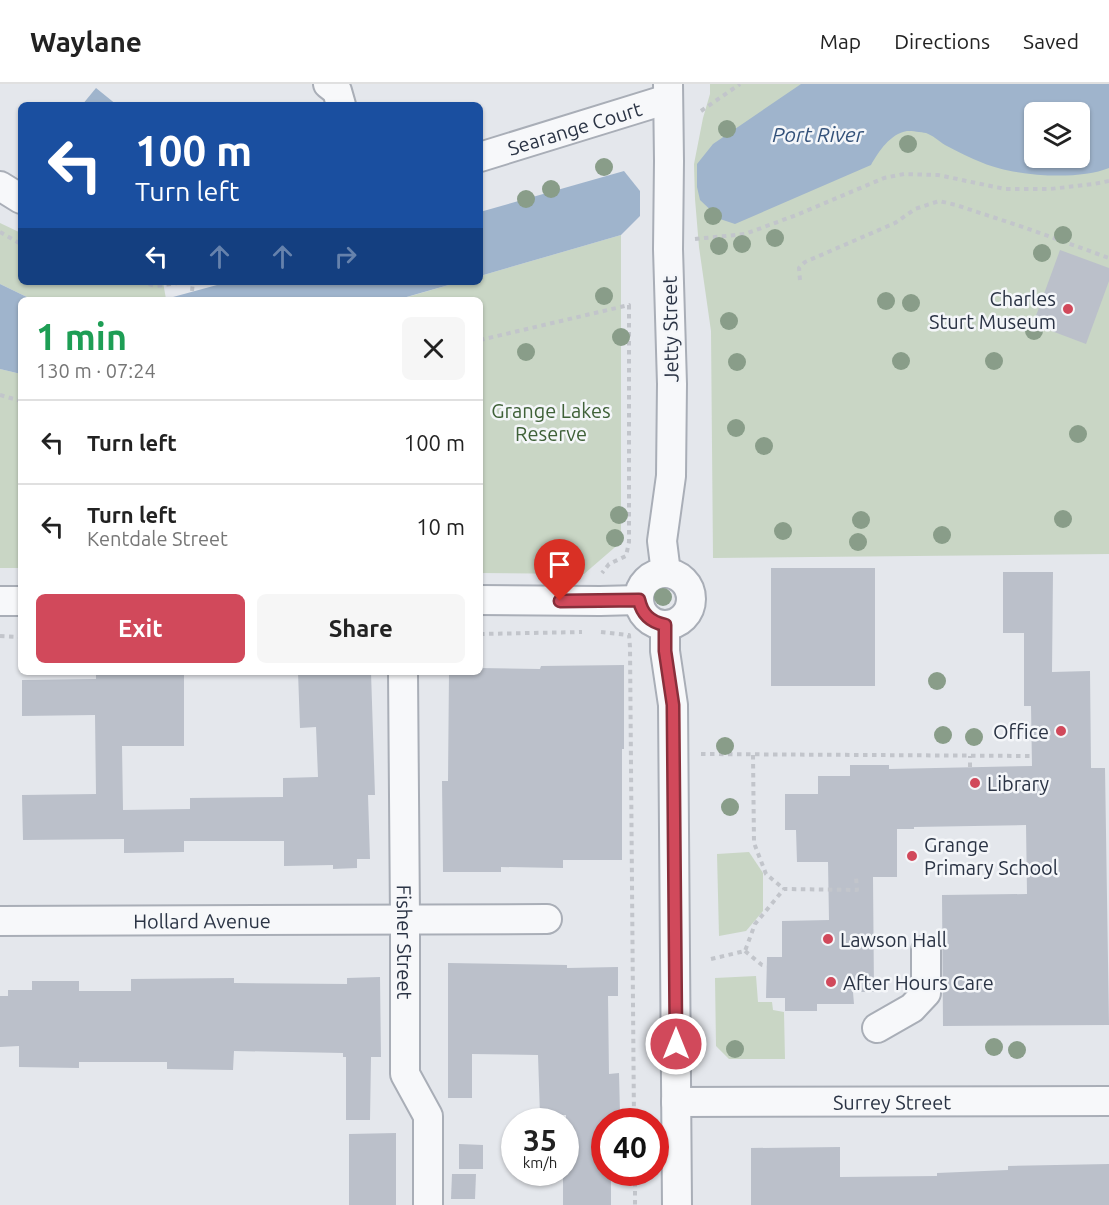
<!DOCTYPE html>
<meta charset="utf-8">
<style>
:root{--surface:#fff;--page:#f6f6f6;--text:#222;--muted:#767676;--line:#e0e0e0;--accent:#d1495b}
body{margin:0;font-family:Ubuntu,sans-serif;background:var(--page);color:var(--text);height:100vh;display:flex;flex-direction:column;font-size:22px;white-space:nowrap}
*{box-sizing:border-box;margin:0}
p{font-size:20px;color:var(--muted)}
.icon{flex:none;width:33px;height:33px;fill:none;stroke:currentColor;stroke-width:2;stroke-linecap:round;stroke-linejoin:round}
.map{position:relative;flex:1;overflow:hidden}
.side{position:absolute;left:18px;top:213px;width:465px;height:378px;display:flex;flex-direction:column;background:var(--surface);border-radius:9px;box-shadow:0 2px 4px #0004}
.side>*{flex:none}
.top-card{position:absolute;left:18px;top:18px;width:465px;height:183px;border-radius:9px;box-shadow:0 2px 4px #0004;background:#1a4fa0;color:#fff;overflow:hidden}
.fabs{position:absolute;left:1024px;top:18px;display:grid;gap:12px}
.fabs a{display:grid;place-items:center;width:66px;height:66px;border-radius:9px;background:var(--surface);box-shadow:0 2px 4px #0004;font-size:30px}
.speed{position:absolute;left:501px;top:1024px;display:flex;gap:12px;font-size:30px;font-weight:700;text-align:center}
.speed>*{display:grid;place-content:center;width:78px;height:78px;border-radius:50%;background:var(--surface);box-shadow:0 2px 4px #0004;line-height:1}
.speed small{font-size:15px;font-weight:400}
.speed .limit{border:9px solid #d22;background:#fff;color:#111}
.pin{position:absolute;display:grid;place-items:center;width:51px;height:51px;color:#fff;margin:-62px -26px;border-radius:50% 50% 50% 0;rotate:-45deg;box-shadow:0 0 6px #0007}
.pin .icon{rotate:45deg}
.me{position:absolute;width:66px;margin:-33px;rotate:0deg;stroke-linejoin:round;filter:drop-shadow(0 0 4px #0008)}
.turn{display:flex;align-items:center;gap:21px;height:126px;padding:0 18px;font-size:27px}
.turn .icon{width:78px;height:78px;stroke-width:2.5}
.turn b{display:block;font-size:42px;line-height:51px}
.lanes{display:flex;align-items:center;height:57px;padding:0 18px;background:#0003;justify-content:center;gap:30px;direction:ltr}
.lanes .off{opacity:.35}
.round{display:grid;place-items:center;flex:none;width:63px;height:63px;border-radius:9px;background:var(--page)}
.headline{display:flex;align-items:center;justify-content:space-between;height:102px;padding:0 18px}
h1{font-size:36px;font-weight:700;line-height:45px;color:#1e9e55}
.cta{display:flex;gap:12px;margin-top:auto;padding:12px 18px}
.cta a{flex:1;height:69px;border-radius:9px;background:var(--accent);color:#fff;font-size:24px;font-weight:700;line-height:69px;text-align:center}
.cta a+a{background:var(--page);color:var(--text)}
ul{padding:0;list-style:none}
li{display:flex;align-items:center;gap:18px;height:84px;padding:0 18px;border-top:2px solid var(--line)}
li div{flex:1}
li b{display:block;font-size:22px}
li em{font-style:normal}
header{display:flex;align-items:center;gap:36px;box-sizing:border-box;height:84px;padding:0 30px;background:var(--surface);border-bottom:2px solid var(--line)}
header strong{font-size:28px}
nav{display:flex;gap:33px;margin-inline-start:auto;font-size:21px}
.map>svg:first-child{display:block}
.green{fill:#c9d6c5;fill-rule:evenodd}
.water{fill:#9fb4cc;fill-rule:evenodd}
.building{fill:#bbc0ca}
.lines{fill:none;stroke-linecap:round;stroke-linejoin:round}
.minor-casing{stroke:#a9aeb7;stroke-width:32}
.path{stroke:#c2c5cb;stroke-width:4;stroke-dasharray:4.5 4.5;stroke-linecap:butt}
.minor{stroke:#f7f8fa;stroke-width:28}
.tree{fill:#899d89}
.route-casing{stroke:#882f3b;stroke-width:15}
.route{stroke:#d1495b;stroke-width:10}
.poi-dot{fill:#d1495b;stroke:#f4f6f9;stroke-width:2}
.labels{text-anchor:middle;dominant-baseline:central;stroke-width:5;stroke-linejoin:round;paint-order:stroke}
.street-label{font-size:20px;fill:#2b3445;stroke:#f4f6f9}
.poi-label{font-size:20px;fill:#2b3445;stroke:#f4f6f9;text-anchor:start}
.park-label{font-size:20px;fill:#3f6138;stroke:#f4f6f9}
.water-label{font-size:21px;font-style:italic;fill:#34527a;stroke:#f4f6f9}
</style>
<header>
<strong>Waylane</strong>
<nav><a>Map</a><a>Directions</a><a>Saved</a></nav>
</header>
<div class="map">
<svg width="1109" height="1121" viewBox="0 0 1109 1121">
<rect width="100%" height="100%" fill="#e4e7ec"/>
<g class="green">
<path d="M710 0H1109V470L713 474 711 247 699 163 695 115 694 80 703 34 710 10ZM1035 28H1080V74H1035Z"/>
<polygon points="0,139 21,149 21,198 163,198 166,215 33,216 0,200"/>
<polygon points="621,151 621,458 584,490 480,489 480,216 397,216 459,198 480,198 480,192"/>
<polygon points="0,285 21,290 21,484 0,484"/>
<polygon points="749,768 763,789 763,827 746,847 719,852 717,770"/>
<polygon points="756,892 758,918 772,918 773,926 784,928 785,975 729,975 716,962 715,894"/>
</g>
<g class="water">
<path d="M801 0H1109V84C1077 97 1014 92 983 79 970 74 957 67 945 61 939 57 932 51 926 49 921 48 912 47 907 47 890 50 879 67 871 81L735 140 720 135 700 116 697 103V80L713 60ZM1035 28H1080V74H1035Z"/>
<polygon points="96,4 117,21 82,21"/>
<polygon points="624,87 640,107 640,132 621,151 480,192 480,128"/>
<polygon points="228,198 459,198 396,216 162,216"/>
<polygon points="0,200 33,216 21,216 21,290 0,285"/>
</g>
<g class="building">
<polygon points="1060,166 1109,184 1109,197 1086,260 1033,240"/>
<rect x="771" y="484" width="104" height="118"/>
<polygon points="1003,488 1053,488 1052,588 1090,587 1091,684 1105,684 1109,941 943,942 942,811 1027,810 1026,741 914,743 914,745 897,745 897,793 873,793 874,908 853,908 854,920 817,920 817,927 785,927 785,914 766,914 767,873 782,873 782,837 829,836 828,778 797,778 796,746 785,746 785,710 818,710 818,692 850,692 850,681 889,681 889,685 1032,682 1031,622 1024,622 1024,549 1003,549"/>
<polygon points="624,581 624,665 622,665 622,776 563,776 563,784 501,783 501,788 443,788 442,697 448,697 449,588 480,588 480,584 540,585 541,582"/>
<polygon points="96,588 184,588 184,662 122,662 123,726 190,725 190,714 283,713 283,694 318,693 316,643 300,644 298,588 371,588 375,711 368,711 370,775 357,775 357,784 333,785 333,781 284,782 284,757 184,757 184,768 124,769 124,755 23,756 22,711 96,710 95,631 22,632 22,596 96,595"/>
<polygon points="448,879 567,881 567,884 618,883 618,912 608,912 609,990 619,989 620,1030 609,1031 609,1038 604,1038 604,1091 611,1091 611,1121 563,1121 563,1090 566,1090 566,1031 540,1031 538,971 472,970 472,1014 448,1014"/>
<polygon points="380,893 381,973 371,973 370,1036 346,1036 346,973 343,973 343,969 234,967 233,986 167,985 167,978 79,978 79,984 19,983 19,962 0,963 0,912 8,912 8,906 32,906 32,897 79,897 79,907 131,907 131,895 234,894 234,899 347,900 347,894"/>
<polygon points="396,1049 396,1121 349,1121 349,1050"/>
<polygon points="459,1060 483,1061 483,1085 459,1085"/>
<polygon points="840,1063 840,1093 937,1092 937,1089 1008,1086 1008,1082 1109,1080 1109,1121 751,1121 751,1064"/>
<polygon points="452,1090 476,1090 475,1115 451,1115"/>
</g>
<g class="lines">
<g class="minor-casing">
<g id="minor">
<polyline points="328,0 337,7 341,21"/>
<path id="s1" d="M480 73 668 15"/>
<polyline points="0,102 21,115"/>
<polyline points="666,489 662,457 671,392 672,300 668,165 669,77 668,0"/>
<circle cx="665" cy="515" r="26"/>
<polyline points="480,516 600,517 639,516"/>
<polyline points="0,517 21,517"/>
<polyline points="665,541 665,567 673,621 677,1121"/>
<path id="s2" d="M403 588 405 835V990L428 1032V1121"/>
<path id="s3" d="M0 837 547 835"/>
<polyline points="877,944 912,924 926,909 926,866"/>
<path id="s4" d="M676 1018 1109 1017"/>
</g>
</g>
<g class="path">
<polyline points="701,27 740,0"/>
<polyline points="0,148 21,160"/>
<polyline points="695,155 745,150 799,130 884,94 904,90 938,91 1005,105 1050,105 1094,100 1109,97"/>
<polyline points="800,196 799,184 805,178 895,139 915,125 939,117 956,121 1026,144 1109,174"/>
<polyline points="140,198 156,202 185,198"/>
<polyline points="192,207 193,198"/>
<polyline points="480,256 629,221 629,458 626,472 609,480 602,489"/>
<polyline points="0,311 21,317"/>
<polyline points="601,548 629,551 630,563 634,1038"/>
<polyline points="480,550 582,548"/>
<polyline points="0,552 21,553"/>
<polyline points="701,670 1032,672"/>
<polyline points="753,671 754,759 766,790 784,805"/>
<polyline points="970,683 970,672"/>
<polyline points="745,867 762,881 767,882"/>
<polyline points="711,875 745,867 755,840 784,805 857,806 856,793"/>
<polyline points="635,1089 635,1121"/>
</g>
<use href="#minor" class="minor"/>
</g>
<g class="tree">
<circle cx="727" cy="45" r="9"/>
<circle cx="908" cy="60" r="9"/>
<circle cx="604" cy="83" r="9"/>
<circle cx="551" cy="105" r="9"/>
<circle cx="526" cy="115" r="9"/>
<circle cx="713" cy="132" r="9"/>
<circle cx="1063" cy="151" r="9"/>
<circle cx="775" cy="154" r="9"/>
<circle cx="742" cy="160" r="9"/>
<circle cx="719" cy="162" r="9"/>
<circle cx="1042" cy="169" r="9"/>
<circle cx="604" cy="212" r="9"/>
<circle cx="886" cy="217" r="9"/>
<circle cx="911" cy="219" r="9"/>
<circle cx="729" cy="237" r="9"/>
<circle cx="1034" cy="247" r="9"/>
<circle cx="621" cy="253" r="9"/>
<circle cx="526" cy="268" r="9"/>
<circle cx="901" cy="277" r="9"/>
<circle cx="994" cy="277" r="9"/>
<circle cx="737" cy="278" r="9"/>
<circle cx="736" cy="344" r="9"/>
<circle cx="1078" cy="350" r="9"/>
<circle cx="764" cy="362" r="9"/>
<circle cx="619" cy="431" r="9"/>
<circle cx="1063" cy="435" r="9"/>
<circle cx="861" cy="436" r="9"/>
<circle cx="783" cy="447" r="9"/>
<circle cx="942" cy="451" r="9"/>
<circle cx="615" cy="454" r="9"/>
<circle cx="858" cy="458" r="9"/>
<circle cx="560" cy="477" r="9"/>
<circle cx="663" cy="513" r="9"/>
<circle cx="937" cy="597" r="9"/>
<circle cx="943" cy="651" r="9"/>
<circle cx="974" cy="653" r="9"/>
<circle cx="725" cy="662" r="9"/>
<circle cx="730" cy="723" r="9"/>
<circle cx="994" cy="963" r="9"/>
<circle cx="735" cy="965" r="9"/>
<circle cx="1017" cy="966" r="9"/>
</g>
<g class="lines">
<g class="route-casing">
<path id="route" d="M560 517 639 516C642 530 650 538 665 541V567L673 621 676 960"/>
</g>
<use href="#route" class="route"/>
</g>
<g class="poi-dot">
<circle cx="1068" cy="225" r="6"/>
<circle cx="1061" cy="647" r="6"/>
<circle cx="975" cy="699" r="6"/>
<circle cx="912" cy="772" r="6"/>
<circle cx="828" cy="855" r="6"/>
<circle cx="831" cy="898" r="6"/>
</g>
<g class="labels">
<g class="street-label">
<text stroke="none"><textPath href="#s1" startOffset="99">Searange Court</textPath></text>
<text transform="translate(670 245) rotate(-91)">Jetty Street</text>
<text stroke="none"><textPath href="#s3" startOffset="202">Hollard Avenue</textPath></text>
<text stroke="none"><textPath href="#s2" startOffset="270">Fisher Street</textPath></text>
<text stroke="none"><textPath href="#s4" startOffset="216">Surrey Street</textPath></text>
</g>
<g class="poi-label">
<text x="1056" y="214" text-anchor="end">Charles<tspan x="1056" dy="23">Sturt Museum</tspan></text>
<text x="1049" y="647" text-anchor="end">Office</text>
<text x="987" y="699">Library</text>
<text x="924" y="760">Grange<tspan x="924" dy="23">Primary School</tspan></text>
<text x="840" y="855">Lawson Hall</text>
<text x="843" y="898">After Hours Care</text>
</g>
<g class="park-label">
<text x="551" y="326">Grange Lakes<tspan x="551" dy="23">Reserve</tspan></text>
</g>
<g class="water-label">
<text x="818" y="50">Port River</text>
</g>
</g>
</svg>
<div class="fabs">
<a><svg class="icon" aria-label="layers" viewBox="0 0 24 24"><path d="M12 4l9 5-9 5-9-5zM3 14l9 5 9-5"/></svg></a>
</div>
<div class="speed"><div>35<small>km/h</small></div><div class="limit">40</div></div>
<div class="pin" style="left:560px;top:517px;background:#d93025"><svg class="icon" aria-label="arrive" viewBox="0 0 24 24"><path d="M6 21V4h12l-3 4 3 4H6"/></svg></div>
<svg class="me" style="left:676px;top:960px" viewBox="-20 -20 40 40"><circle r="17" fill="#d1495b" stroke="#fff" stroke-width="3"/><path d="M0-11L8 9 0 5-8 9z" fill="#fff"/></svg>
<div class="top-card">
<div class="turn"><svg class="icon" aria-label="left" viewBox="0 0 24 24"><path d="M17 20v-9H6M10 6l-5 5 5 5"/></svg><div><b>100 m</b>Turn left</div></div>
<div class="lanes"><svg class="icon" aria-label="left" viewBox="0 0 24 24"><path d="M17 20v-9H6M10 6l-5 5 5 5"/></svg><svg class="icon off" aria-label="ahead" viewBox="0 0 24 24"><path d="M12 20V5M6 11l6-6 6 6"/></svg><svg class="icon off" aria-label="ahead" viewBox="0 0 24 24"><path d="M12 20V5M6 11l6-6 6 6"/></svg><svg class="icon off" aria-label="right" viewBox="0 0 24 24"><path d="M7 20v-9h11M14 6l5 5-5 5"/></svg></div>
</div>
<section class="side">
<div class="headline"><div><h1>1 min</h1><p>130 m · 07:24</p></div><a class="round"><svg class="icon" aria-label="close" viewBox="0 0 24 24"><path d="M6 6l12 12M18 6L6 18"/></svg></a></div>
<ul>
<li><svg class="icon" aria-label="left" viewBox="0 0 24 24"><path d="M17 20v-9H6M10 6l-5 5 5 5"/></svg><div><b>Turn left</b></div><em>100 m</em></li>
<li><svg class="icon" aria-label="left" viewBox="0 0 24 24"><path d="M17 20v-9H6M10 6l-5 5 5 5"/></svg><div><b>Turn left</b><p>Kentdale Street</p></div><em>10 m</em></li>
</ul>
<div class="cta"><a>Exit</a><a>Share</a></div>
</section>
</div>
